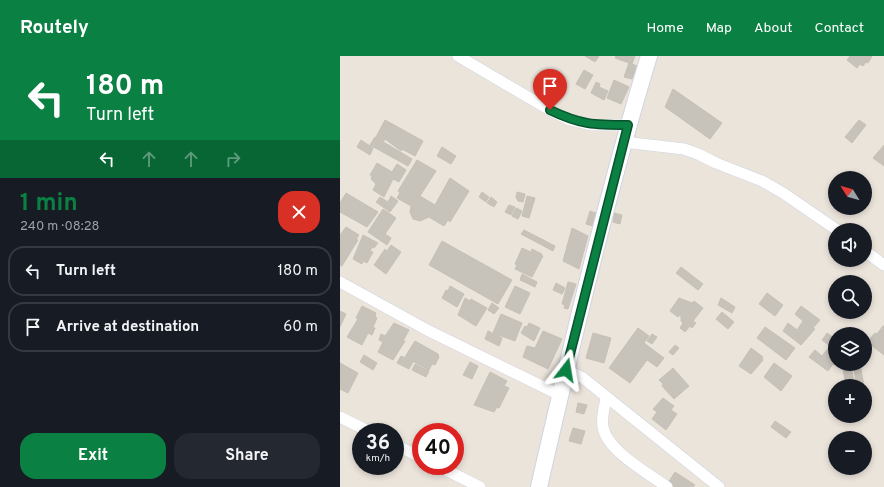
<!DOCTYPE html>
<meta charset="utf-8">
<style>
:root{--surface:#171b24;--page:#242831;--text:#f1f3f6;--muted:#9ea1a6;--line:#363941;--accent:#0b8043}
body{margin:0;font-family:Overpass,sans-serif;background:var(--page);color:var(--text);height:100vh;display:flex;flex-direction:column;font-size:15px;white-space:nowrap}
*{box-sizing:border-box;margin:0}
p{font-size:13px;color:var(--muted)}
.icon{flex:none;width:22px;height:22px;fill:none;stroke:currentColor;stroke-width:2;stroke-linecap:round;stroke-linejoin:round}
.map{position:relative;flex:1;overflow:hidden}
.sheet{display:flex;flex-direction:column;background:var(--surface);width:340px}
.sheet>*{flex:none}
.banner{background:#0b8043;color:#fff;overflow:hidden}
.needle{width:26px;rotate:307deg}
.controls{position:absolute;left:488px;top:115px;display:grid;gap:8px}
.controls a{display:grid;place-items:center;width:44px;height:44px;border-radius:50%;background:var(--surface);box-shadow:0 2px 6px #0003;font-size:20px}
.speed{position:absolute;left:12px;top:367px;display:flex;gap:8px;font-size:20px;font-weight:700;text-align:center}
.speed>*{display:grid;place-content:center;width:52px;height:52px;border-radius:50%;background:var(--surface);box-shadow:0 2px 6px #0003;line-height:1}
.speed small{font-size:10px;font-weight:400}
.speed .limit{border:6px solid #d22;background:#fff;color:#111}
.pin{position:absolute;display:grid;place-items:center;width:34px;height:34px;color:#fff;margin:-41px -17px;border-radius:50% 50% 50% 0;rotate:-45deg;box-shadow:0 0 4px #0007}
.pin .icon{rotate:45deg}
.me{position:absolute;width:44px;margin:-22px;rotate:14deg;stroke-linejoin:round;filter:drop-shadow(0 0 3px #0008)}
.turn{display:flex;align-items:center;gap:14px;height:84px;padding:0 20px;font-size:18px}
.turn .icon{width:52px;height:52px;stroke-width:2.5}
.turn b{display:block;font-size:28px;line-height:34px}
.lanes{display:flex;align-items:center;height:38px;padding:0 20px;background:#0003;justify-content:center;gap:20px;direction:ltr}
.lanes .off{opacity:.35}
.round{display:grid;place-items:center;flex:none;width:42px;height:42px;border-radius:16px;background:var(--page)}
.headline{display:flex;align-items:center;justify-content:space-between;height:68px;padding:0 20px}
h1{font-size:24px;font-weight:700;line-height:30px;color:var(--accent)}
.action{display:flex;gap:8px;margin-top:auto;padding:8px 20px}
.action a{flex:1;height:46px;border-radius:16px;background:var(--accent);color:#fff;font-size:16px;font-weight:700;line-height:46px;text-align:center}
.action a+a{background:var(--page);color:var(--text)}
ul{padding:0;list-style:none}
li{display:flex;align-items:center;gap:12px;height:50px;margin:0 8px 6px;padding:0 12px;border:2px solid var(--line);border-radius:16px}
li div{flex:1}
li b{display:block;font-size:15px}
li em{font-style:normal}
header{display:flex;align-items:center;gap:24px;box-sizing:border-box;height:56px;padding:0 20px;background:var(--accent);color:#fff}
header strong{font-size:19px}
nav{display:flex;gap:22px;margin-inline-start:auto;font-size:14px}
main{display:flex;flex:1;min-height:0}
.map>svg:first-child{display:block}
.building{fill:#c7c2ba;stroke:#c7c0b5}
.lines{fill:none;stroke-linecap:round;stroke-linejoin:round}
.street-casing{stroke:#d0d4e2;stroke-width:12}
.secondary-casing{stroke:#d0d4e2;stroke-width:18}
.street{stroke:#fff;stroke-width:11}
.secondary{stroke:#fff;stroke-width:16}
.route-casing{stroke:#07532c;stroke-width:10}
.route{stroke:#0b8043;stroke-width:7}
</style>
<header>
<strong>Routely</strong>
<nav><a>Home</a><a>Map</a><a>About</a><a>Contact</a></nav>
</header>
<main>
<section class="sheet">
<div class="banner">
<div class="turn"><svg class="icon" aria-label="left" viewBox="0 0 24 24"><path d="M17 20v-9H6M10 6l-5 5 5 5"/></svg><div><b>180 m</b>Turn left</div></div>
<div class="lanes"><svg class="icon" aria-label="left" viewBox="0 0 24 24"><path d="M17 20v-9H6M10 6l-5 5 5 5"/></svg><svg class="icon off" aria-label="ahead" viewBox="0 0 24 24"><path d="M12 20V5M6 11l6-6 6 6"/></svg><svg class="icon off" aria-label="ahead" viewBox="0 0 24 24"><path d="M12 20V5M6 11l6-6 6 6"/></svg><svg class="icon off" aria-label="right" viewBox="0 0 24 24"><path d="M7 20v-9h11M14 6l5 5-5 5"/></svg></div>
</div>
<div class="headline"><div><h1>1 min</h1><p>240 m · 08:28</p></div><a class="round" style="background:#d93025;color:#fff"><svg class="icon" aria-label="close" viewBox="0 0 24 24"><path d="M6 6l12 12M18 6L6 18"/></svg></a></div>
<ul>
<li><svg class="icon" aria-label="left" viewBox="0 0 24 24"><path d="M17 20v-9H6M10 6l-5 5 5 5"/></svg><div><b>Turn left</b></div><em>180 m</em></li>
<li><svg class="icon" aria-label="arrive" viewBox="0 0 24 24"><path d="M6 21V4h12l-3 4 3 4H6"/></svg><div><b>Arrive at destination</b></div><em>60 m</em></li>
</ul>
<div class="action"><a>Exit</a><a>Share</a></div>
</section>
<div class="map">
<svg width="544" height="431" viewBox="0 0 544 431">
<rect width="100%" height="100%" fill="#ebe4db"/>
<g class="building">
<polygon points="245,0 259,0 255,6"/>
<polygon points="276,0 295,0 292,8 275,2"/>
<polygon points="510,0 532,0 528,7 526,6 523,10 520,8 517,12 507,4"/>
<polygon points="289,7 297,10 292,23 284,21"/>
<polygon points="244,14 253,19 245,33 236,28"/>
<polygon points="274,24 289,31 281,48 267,42"/>
<polygon points="256,26 260,28 259,31 268,35 264,44 251,37"/>
<polygon points="333,33 382,67 370,83 325,51"/>
<polygon points="45,64 83,85 75,100 62,93 61,95 45,83 44,85 36,81"/>
<polygon points="519,64 526,69 512,87 505,81"/>
<polygon points="35,81 72,103 68,110 30,89"/>
<polygon points="21,84 33,92 30,99 17,91"/>
<polygon points="544,89 544,110 533,102"/>
<polygon points="102,91 116,100 111,108 97,100"/>
<polygon points="77,104 96,115 80,140 95,149 110,122 129,135 110,166 108,164 104,170 89,161 80,165 73,163 70,156 71,150 57,142 60,137 58,135"/>
<polygon points="37,107 52,116 57,108 66,114 59,126 53,123 44,141 33,134 36,128 31,123 32,120 30,119"/>
<polygon points="142,136 149,141 146,146 139,141"/>
<polygon points="177,136 185,138 183,146 178,145 176,141"/>
<polygon points="6,137 38,156 27,171 0,156 0,147"/>
<polygon points="51,140 58,145 50,156 36,146 40,141 48,146"/>
<polygon points="187,140 195,142 189,162 182,160"/>
<polygon points="151,141 157,146 154,151 147,147"/>
<polygon points="169,149 175,151 171,159 165,156"/>
<polygon points="176,152 182,155 178,163 172,160"/>
<polygon points="43,153 56,162 45,178 51,182 47,189 28,176"/>
<polygon points="250,155 256,157 253,170 246,168"/>
<polygon points="274,157 282,159 280,168 273,166"/>
<polygon points="6,171 19,179 16,183 18,184 2,210 0,209 0,179"/>
<polygon points="232,172 248,180 239,213 223,205"/>
<polygon points="184,174 215,190 213,195 181,178"/>
<polygon points="23,179 38,187 34,192 32,191 30,195 33,196 27,207 23,205 22,208 13,203"/>
<polygon points="102,185 172,224 158,248 89,209"/>
<polygon points="51,189 61,196 46,218 34,209 45,193 47,195"/>
<polygon points="182,192 191,196 192,193 202,198 201,199 203,200 192,221 175,213 177,209 175,208"/>
<polygon points="341,211 363,228 358,234 336,217"/>
<polygon points="182,218 197,226 195,231 180,224"/>
<polygon points="228,226 236,228 228,253 224,252 225,249 222,248"/>
<polygon points="216,227 225,232 222,238 213,234"/>
<polygon points="110,230 124,238 117,251 102,242 106,234 108,235"/>
<polygon points="175,230 190,237 180,258 165,251"/>
<polygon points="427,237 443,249 435,260 419,248"/>
<polygon points="125,242 130,245 131,243 147,252 136,270 118,259"/>
<polygon points="339,242 352,247 354,245 363,252 353,265 356,267 352,272 350,270 345,276 340,272 343,267 341,265 341,260 340,259 338,261 330,255"/>
<polygon points="381,242 395,251 392,257 378,249"/>
<polygon points="152,247 159,252 154,258 148,254"/>
<polygon points="22,250 36,257 35,260 37,262 33,271 35,272 32,279 28,277 22,289 7,281 18,263 16,262"/>
<polygon points="461,250 480,264 473,272 475,273 461,289 443,275 448,267 457,274 463,265 455,258"/>
<polygon points="0,255 6,258 0,271"/>
<polygon points="382,256 394,266 388,273 376,263"/>
<polygon points="161,258 182,267 175,285 153,277"/>
<polygon points="54,267 69,274 63,285 65,285 53,304 38,296 43,286 39,284 41,278 45,280"/>
<polygon points="189,267 200,272 194,285 181,277 185,270 187,271"/>
<polygon points="543,270 544,270 544,299 527,286 535,277 537,278"/>
<polygon points="425,271 455,292 446,304 417,282"/>
<polygon points="298,272 309,280 304,287 324,302 317,311 307,304 290,327 269,312"/>
<polygon points="148,275 162,282 159,290 145,283"/>
<polygon points="203,275 222,283 208,313 183,301 187,290 195,292"/>
<polygon points="253,277 271,282 264,307 246,302"/>
<polygon points="487,277 495,283 495,308 493,308 488,315 469,301 475,294 482,300 490,290 482,284"/>
<polygon points="312,278 317,281 312,288 307,285"/>
<polygon points="75,285 98,298 99,301 95,309 92,308 89,314 65,301"/>
<polygon points="335,289 339,292 333,299 329,296"/>
<polygon points="411,292 423,301 422,302 423,304 411,318 399,310"/>
<polygon points="24,299 37,307 33,314 20,306"/>
<polygon points="61,300 73,306 69,313 57,307"/>
<polygon points="130,306 138,310 132,323 123,319"/>
<polygon points="0,307 18,317 8,337 0,333"/>
<polygon points="434,307 452,320 441,335 424,321"/>
<polygon points="75,308 89,315 86,321 72,314"/>
<polygon points="513,308 520,308 524,330 517,330"/>
<polygon points="511,311 515,330 506,330 503,312"/>
<polygon points="333,312 349,330 334,343 322,330 323,328 319,324"/>
<polygon points="150,316 167,325 164,330 169,332 159,352 157,351 154,356 134,349"/>
<polygon points="323,342 334,350 331,354 337,358 326,374 312,363 317,356 313,353"/>
<polygon points="238,347 247,349 244,358 236,356"/>
<polygon points="435,365 451,376 446,382 431,371"/>
<polygon points="233,372 245,375 241,388 229,385"/>
<polygon points="335,416 355,429 353,431 326,430"/>
</g>
<g class="lines">
<g class="street-casing">
<g id="street">
<polyline points="118,0 210,54 230,64 251,69 288,69"/>
<polyline points="284,86 344,93 358,98 376,107 422,125 443,137 497,174"/>
<polyline points="525,195 544,209"/>
<polyline points="0,226 89,275 220,339"/>
<polyline points="226,314 243,322 379,431"/>
<path d="M266 341C265 350 261 362 263 371 267 395 308 417 327 431"/>
<polyline points="0,361 30,376"/>
<polyline points="55,388 81,402"/>
<polyline points="98,410 140,431"/>
</g>
</g>
<g class="secondary-casing">
<path id="secondary" d="M199 431C232 287 266 142 309 0"/>
</g>
<use href="#street" class="street"/>
<use href="#secondary" class="secondary"/>
</g>
<g class="lines">
<g class="route-casing">
<path id="route" d="M210 54C241 69 254 69 288 69L226 314"/>
</g>
<use href="#route" class="route"/>
</g>
</svg>
<div class="controls">
<a><svg class="needle" viewBox="-14 -14 28 28"><path d="M0-13l5 13h-10z" fill="#e53935"/><path d="M0 13l5-13h-10z" fill="#9ea1a6"/></svg></a>
<a><svg class="icon" aria-label="sound" viewBox="0 0 24 24"><path d="M4 9h4l5-4v14l-5-4H4zM17 9q2 3 0 6"/></svg></a>
<a><svg class="icon" aria-label="search" viewBox="0 0 24 24"><circle cx="10" cy="10" r="6"/><path d="M15 15l6 6"/></svg></a>
<a><svg class="icon" aria-label="layers" viewBox="0 0 24 24"><path d="M12 4l9 5-9 5-9-5zM3 14l9 5 9-5"/></svg></a>
<a>+</a>
<a>−</a>
</div>
<div class="speed"><div>36<small>km/h</small></div><div class="limit">40</div></div>
<div class="pin" style="left:210px;top:54px;background:#d93025"><svg class="icon" aria-label="arrive" viewBox="0 0 24 24"><path d="M6 21V4h12l-3 4 3 4H6"/></svg></div>
<svg class="me" style="left:226px;top:314px" viewBox="-20 -20 40 40"><path d="M0-17L14 15 0 8-14 15z" fill="#0b8043" stroke="#fff" stroke-width="4"/></svg>
</div>
</main>
